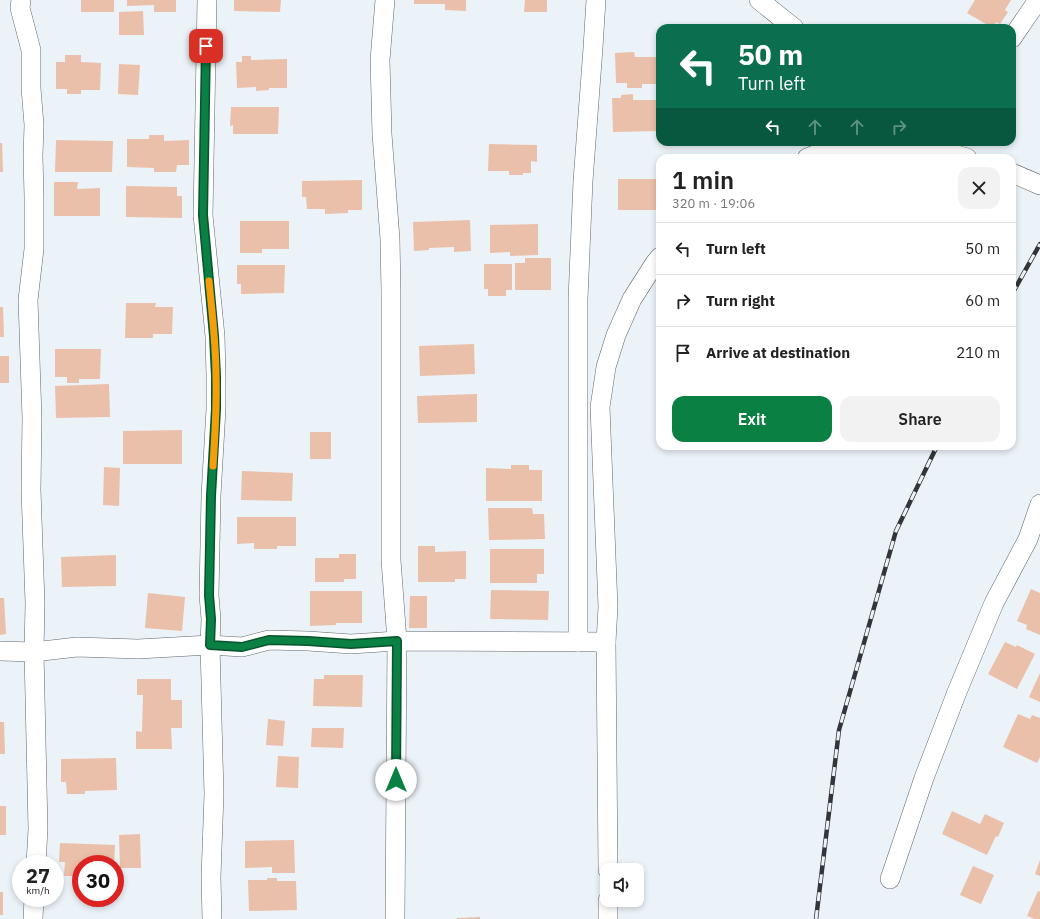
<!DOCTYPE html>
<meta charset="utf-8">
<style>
:root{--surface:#fff;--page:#f2f2f2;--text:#222;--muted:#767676;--line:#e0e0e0;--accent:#0b8043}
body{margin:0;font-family:"IBM Plex Sans",sans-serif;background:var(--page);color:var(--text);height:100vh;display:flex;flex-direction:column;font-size:15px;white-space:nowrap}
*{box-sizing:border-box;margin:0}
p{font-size:13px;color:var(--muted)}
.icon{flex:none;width:22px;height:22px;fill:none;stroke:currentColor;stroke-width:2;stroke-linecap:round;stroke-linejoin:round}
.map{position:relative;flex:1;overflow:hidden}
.sheet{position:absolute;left:656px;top:154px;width:360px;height:296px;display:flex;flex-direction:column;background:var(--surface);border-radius:12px;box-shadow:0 2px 6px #0003}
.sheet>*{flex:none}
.guide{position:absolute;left:656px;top:24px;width:360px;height:122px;border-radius:12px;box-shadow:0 2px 6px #0003;background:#0b6e4f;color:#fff;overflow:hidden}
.tools{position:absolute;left:600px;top:863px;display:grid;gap:8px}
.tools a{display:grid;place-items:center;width:44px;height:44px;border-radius:8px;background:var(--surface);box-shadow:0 2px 6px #0003;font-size:20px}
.speed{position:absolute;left:12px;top:855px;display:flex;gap:8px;font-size:20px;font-weight:700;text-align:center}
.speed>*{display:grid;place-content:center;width:52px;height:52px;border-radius:50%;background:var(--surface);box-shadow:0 2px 6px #0003;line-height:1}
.speed small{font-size:10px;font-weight:400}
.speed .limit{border:6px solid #d22;background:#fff;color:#111}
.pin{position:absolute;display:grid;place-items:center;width:34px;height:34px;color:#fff;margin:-17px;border-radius:8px;box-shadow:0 2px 6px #0006}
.me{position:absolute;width:44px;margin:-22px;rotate:0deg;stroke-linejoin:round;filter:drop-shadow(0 0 3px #0008)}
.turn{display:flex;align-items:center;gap:14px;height:84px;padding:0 16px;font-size:18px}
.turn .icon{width:52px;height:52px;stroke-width:2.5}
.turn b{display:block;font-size:28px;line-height:34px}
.lanes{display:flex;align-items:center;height:38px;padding:0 16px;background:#0003;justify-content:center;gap:20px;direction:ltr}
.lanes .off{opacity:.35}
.round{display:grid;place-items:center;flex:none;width:42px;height:42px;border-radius:12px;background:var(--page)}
.overview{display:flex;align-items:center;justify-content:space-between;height:68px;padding:0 16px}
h1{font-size:24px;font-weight:600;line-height:30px}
.primary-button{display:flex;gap:8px;margin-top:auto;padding:8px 16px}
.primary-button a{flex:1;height:46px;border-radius:12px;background:var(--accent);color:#fff;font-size:16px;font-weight:600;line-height:46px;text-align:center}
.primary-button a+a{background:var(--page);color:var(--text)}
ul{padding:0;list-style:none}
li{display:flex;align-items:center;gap:12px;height:52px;padding:0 16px;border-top:1px solid var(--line)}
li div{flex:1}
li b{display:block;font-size:15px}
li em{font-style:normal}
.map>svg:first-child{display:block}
.building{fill:#ebc0aa}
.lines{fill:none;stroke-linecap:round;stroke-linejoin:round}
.minor-casing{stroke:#60666c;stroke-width:20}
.minor{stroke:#fff;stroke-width:19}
.rail-casing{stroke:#333538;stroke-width:4.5}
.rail{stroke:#ebf2f8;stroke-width:3;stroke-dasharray:9;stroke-linecap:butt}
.route-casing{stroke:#07532c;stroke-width:10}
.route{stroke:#0b8043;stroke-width:7}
.slow{stroke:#f59e0b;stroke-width:7}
</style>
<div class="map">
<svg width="1040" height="919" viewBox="0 0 1040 919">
<rect width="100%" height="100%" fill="#ebf2f8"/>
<g class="building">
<rect x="81" y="0" width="33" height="12"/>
<polygon points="127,0 176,0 176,12 154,12 154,5 127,6"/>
<polygon points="234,0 281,0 280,12 234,11"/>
<polygon points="414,0 466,0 466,11 445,10 445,4 414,4"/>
<polygon points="525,0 547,0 547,12 524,12"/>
<polygon points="975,0 1011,0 1005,10 1008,12 1000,24 996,22 993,28 967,13"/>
<polygon points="143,11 144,35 119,35 119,12"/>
<polygon points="634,52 635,57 660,57 660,84 642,84 642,88 627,88 627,83 616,83 615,53"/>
<polygon points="65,55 81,55 81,62 101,63 100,90 81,90 81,94 67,94 67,89 56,89 56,62 65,62"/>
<polygon points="242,56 251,56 251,60 287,59 287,88 269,88 269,90 256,91 256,87 237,88 236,62 242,62"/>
<polygon points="119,64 140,65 138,95 118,94"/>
<polygon points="633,94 633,100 659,100 658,97 660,97 660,131 613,132 612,98 621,98 621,95"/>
<polygon points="231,107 279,107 278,134 233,134 233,125 230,126"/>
<polygon points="149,135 164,135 164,141 189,140 189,165 177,165 176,172 154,172 154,168 127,167 127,139 149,139"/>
<polygon points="56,140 113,141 112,172 55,172"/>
<polygon points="0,143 2,143 3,172 0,172"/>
<polygon points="489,144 537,145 537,162 531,161 531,173 523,173 523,175 509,175 509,171 488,171"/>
<rect x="618" y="179" width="42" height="31"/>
<polygon points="362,180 362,210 348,210 348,213 325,214 325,209 307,209 306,197 302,197 302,181"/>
<polygon points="54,182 78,182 77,189 100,188 100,216 54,216"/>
<polygon points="126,186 177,187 177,196 182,196 182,218 126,217"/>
<polygon points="470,220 471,251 454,252 454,247 429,248 429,250 414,251 413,222"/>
<polygon points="240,221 289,221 289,249 262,249 262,253 240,253"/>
<polygon points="538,224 538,255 510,256 510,252 490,253 490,225"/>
<polygon points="525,258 551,258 551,290 515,290 515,263 525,263"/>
<polygon points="484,264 512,264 512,290 506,290 506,296 488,296 488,289 484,289"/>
<polygon points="237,265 285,265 284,293 241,294 241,284 237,284"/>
<polygon points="126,303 156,303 155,307 173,307 172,334 153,334 153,338 125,338"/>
<polygon points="0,307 3,307 4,337 0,337"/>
<polygon points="474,344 475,374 420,376 419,346"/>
<polygon points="55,349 101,349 100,379 79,379 79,383 67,383 67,377 55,377"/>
<rect x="0" y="356" width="9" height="27"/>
<polygon points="109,384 110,417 56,418 55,386"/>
<polygon points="477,394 477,422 418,423 417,396"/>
<polygon points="182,430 182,464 123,464 123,431"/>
<rect x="310" y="432" width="21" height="27"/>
<polygon points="511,465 529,465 529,470 542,470 542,501 486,501 486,468 511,469"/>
<polygon points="104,467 120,468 119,506 103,505"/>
<polygon points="242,471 293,473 292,501 241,500"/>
<polygon points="488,508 532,508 533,514 544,514 545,539 489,540"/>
<polygon points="237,517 296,517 296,546 277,546 277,549 254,549 254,543 237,544"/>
<polygon points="418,546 435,546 435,552 466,551 466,579 455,579 455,582 418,582"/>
<polygon points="490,549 544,549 544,574 537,574 537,583 490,583"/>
<polygon points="339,554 356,554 356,579 344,579 344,582 315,582 315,558 339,558"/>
<polygon points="116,555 116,586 62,587 61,557"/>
<polygon points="1031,589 1040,593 1040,635 1026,629 1027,625 1017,621"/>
<polygon points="491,590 549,591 548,620 490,619"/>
<polygon points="310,591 362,591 362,623 336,623 336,625 310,626"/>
<polygon points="148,593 185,597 182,631 145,628"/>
<polygon points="410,596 427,596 427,628 409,628"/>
<polygon points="0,598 4,598 6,634 0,635"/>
<polygon points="1005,642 1016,647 1017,645 1035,654 1017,689 988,674"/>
<polygon points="1040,673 1040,702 1029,697"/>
<polygon points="324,675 363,675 362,707 313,706 314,679 324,679"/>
<polygon points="137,679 171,679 171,700 182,700 182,728 171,728 172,749 136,749 136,731 142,732 143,695 137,695"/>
<polygon points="1018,714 1030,719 1032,715 1040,718 1040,757 1037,763 1003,747"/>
<polygon points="268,719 285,721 283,746 266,745"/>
<polygon points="0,722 4,722 5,754 0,754"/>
<polygon points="312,728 344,728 343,748 311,747"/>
<polygon points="278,756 299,757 298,788 276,787"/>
<polygon points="116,758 117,790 85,791 85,794 67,794 66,782 61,782 61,759"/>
<rect x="0" y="806" width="6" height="29"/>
<polygon points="952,811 980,824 985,814 1004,823 998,837 996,836 987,855 942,834"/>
<polygon points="140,834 141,868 120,868 119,835"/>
<polygon points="294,840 295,873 272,873 272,867 245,868 245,841"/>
<polygon points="60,843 115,845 114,864 81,864 81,876 64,876 65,862 59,862"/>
<polygon points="1040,860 1040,876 1035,874"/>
<polygon points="973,866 994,875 981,904 960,895"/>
<polygon points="267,878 277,878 277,881 296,881 297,910 249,911 248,880 267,880"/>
<polygon points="1038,891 1040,892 1040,919 1035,919 1027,916"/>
<rect x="0" y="892" width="3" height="23"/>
<polygon points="480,917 480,919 457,919 457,918"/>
</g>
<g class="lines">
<g class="minor-casing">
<g id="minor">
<polyline points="21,0 20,8 31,50 31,88 34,125 33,156 34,197 34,249 28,300 32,418 31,490 35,603 34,652 38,829 36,864"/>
<polyline points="207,0 203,215 215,336 216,376 216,409 211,496 209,595 211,619 210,645 214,794 211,877 212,919"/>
<polyline points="385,0 380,60 382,134 390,239 391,291 391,560 397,641 395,919"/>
<polyline points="759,0 794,28"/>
<polyline points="1012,38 1038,0"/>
<polyline points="807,158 817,154 879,145 939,150 967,158"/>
<polyline points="1012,173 1040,185"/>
<polyline points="578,642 578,299 583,181 593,48 596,0"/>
<polyline points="0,651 34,652 77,647 138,649 210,645 242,647 269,640 308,641 351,644 397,641 606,642"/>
<polyline points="608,870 606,642 608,607 600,407 606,367 616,335 632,299 655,263 660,257"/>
<polyline points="890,879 924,778 957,692 994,603 1028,539 1040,504"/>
<polyline points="608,900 608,919"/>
<polyline points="33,919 34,898"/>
</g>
</g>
<use href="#minor" class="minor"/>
<g class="rail-casing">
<g id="rail">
<polyline points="1012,294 1040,244"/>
<polyline points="816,919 839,730 896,531 937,446"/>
</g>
</g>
<use href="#rail" class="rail"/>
</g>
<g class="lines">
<g class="route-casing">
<polyline id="route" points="206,46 203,215 214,336 216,376 216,409 211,496 209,595 211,619 210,645 242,647 269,640 308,641 351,644 397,641 396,780"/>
</g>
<use href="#route" class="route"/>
<path class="slow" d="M209 281C212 313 216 344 216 376 217 406 215 436 213 466"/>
</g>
</svg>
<div class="tools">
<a><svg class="icon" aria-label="sound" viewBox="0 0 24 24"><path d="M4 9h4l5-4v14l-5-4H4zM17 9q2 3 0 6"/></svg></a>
</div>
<div class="speed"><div>27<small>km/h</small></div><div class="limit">30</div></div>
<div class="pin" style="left:206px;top:46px;background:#d93025"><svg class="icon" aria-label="arrive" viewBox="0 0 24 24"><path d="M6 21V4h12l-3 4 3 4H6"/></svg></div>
<svg class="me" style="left:396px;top:780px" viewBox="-20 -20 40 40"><circle r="19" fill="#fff"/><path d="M0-13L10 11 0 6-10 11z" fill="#0b8043"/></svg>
<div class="guide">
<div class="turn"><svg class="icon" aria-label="left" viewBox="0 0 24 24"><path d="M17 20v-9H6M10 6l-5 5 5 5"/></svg><div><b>50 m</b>Turn left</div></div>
<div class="lanes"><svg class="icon" aria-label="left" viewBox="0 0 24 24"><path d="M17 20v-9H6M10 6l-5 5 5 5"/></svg><svg class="icon off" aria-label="ahead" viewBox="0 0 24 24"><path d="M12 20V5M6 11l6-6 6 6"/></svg><svg class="icon off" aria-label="ahead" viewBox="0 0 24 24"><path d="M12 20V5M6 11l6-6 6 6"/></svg><svg class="icon off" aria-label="right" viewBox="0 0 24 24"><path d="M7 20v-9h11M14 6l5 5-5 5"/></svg></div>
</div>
<section class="sheet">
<div class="overview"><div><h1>1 min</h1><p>320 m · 19:06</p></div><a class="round"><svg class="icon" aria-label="close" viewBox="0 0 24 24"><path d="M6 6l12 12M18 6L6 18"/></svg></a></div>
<ul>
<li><svg class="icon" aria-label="left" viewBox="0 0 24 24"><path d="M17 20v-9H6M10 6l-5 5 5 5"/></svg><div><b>Turn left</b></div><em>50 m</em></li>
<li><svg class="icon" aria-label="right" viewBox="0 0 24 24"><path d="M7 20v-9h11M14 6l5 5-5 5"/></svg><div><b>Turn right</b></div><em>60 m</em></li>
<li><svg class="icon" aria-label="arrive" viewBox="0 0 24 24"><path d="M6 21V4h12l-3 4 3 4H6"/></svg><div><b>Arrive at destination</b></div><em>210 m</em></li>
</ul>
<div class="primary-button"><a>Exit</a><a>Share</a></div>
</section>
</div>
